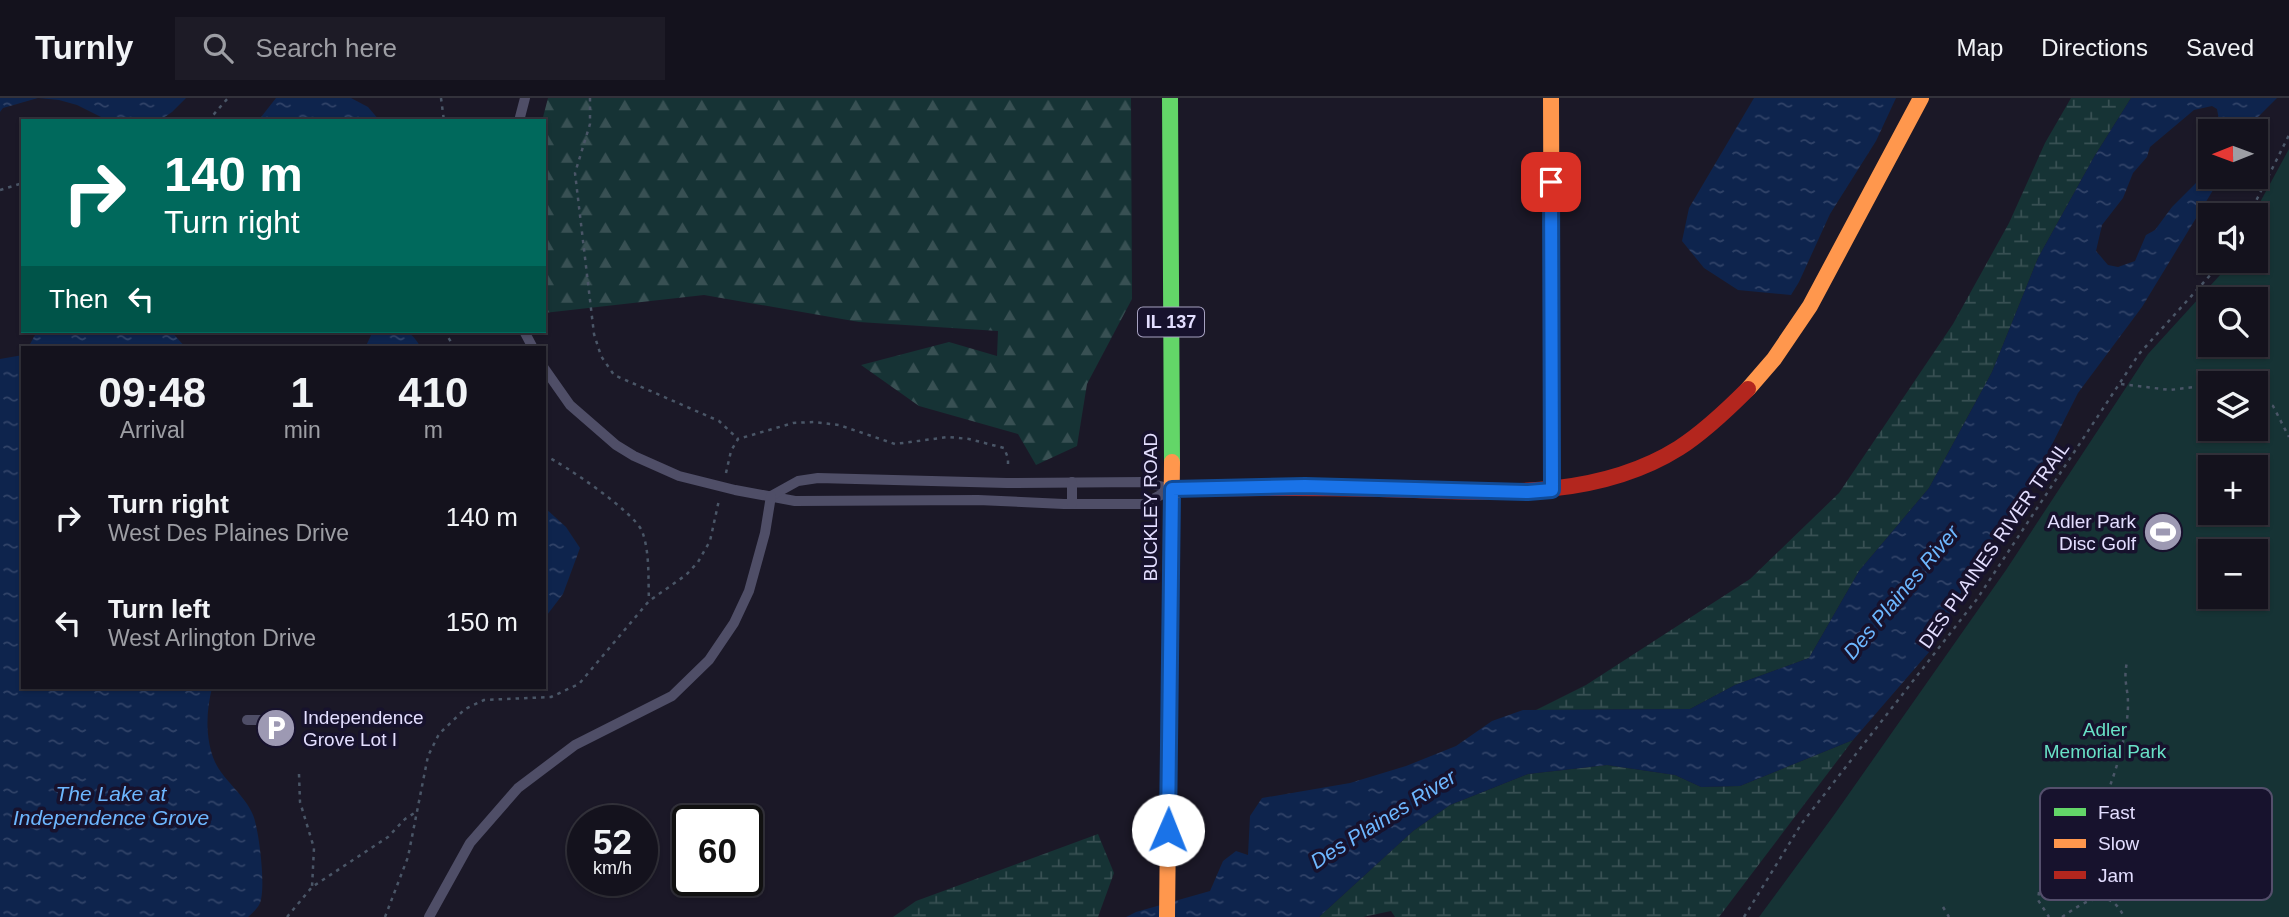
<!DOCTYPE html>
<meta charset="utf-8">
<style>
:root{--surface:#14121d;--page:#1d1b26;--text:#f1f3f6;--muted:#9d9ea4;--line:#33323b}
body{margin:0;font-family:Arial,sans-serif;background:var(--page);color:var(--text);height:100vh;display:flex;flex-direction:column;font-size:26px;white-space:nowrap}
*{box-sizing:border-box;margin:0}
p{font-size:23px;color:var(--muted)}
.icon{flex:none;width:38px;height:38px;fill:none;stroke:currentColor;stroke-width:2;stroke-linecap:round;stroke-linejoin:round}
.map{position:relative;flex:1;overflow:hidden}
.sheet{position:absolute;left:21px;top:248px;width:525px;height:343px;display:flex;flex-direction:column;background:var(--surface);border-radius:0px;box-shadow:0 2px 5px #0004,0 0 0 2px var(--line)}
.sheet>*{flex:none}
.hud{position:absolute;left:21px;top:21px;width:525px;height:214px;border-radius:0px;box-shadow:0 2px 5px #0004,0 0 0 2px var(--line);background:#00695c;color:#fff;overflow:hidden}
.needle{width:46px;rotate:269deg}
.tools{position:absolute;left:2198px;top:21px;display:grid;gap:14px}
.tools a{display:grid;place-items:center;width:70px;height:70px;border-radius:0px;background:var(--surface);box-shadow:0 2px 5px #0004,0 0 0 2px var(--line);font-size:35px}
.speed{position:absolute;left:567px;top:707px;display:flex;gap:14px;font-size:35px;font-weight:700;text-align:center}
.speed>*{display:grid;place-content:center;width:91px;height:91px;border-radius:50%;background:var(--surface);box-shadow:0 2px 5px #0004,0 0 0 2px var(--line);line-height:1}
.speed small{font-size:18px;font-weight:400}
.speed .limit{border:4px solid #111;border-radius:10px;background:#fff;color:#111}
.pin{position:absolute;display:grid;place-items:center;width:60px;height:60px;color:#fff;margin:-30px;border-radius:14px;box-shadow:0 4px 10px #0006}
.me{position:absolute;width:77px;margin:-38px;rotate:1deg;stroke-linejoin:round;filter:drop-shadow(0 0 5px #0008)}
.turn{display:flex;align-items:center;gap:24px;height:147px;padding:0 28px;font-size:32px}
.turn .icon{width:91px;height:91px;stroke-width:2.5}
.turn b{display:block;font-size:49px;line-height:60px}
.then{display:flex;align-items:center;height:66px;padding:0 28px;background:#0003;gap:14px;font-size:26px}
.eta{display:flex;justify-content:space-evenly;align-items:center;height:119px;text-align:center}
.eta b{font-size:42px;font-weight:700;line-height:49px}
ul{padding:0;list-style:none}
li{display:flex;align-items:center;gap:21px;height:105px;padding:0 28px}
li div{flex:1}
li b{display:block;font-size:26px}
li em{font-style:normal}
header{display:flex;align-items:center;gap:42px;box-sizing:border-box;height:98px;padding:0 35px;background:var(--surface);border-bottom:2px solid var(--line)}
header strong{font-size:33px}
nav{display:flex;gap:38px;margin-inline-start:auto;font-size:24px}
.search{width:490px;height:63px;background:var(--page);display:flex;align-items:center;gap:18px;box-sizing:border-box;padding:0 24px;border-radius:0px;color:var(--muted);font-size:26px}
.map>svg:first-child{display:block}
.green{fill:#163335;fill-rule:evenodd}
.forest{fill:url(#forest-firs)}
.wetland{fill:url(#wetland-marsh)}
.water{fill:url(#water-ripples)}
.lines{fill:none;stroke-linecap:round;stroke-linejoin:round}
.path{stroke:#4a5667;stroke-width:2.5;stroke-dasharray:3.5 5;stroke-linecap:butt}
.lane{stroke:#4f4e67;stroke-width:10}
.fast{stroke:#63d668;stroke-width:16}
.slow{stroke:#ff974d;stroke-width:16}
.jam{stroke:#b3261e;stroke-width:16}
.route-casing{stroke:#114b97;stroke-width:18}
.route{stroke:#1a73e8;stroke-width:12}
.labels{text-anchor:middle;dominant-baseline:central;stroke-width:7;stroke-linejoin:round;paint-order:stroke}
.shield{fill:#17122d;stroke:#a6a1c0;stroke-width:2}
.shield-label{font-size:18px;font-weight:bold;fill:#e3deff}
.street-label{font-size:19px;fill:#e3deff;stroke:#17122d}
.poi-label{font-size:19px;fill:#e3deff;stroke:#17122d;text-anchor:end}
.park-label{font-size:19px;fill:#68e1c6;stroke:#17122d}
.water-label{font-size:21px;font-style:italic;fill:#6db7ff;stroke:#17122d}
.key{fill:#17122d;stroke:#544f6c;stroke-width:2}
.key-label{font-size:19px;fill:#e3deff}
</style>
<header>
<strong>Turnly</strong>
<div class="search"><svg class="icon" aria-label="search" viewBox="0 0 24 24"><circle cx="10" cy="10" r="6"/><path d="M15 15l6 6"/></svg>Search here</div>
<nav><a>Map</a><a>Directions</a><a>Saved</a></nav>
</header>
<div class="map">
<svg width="2289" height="819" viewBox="0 0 2289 819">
<defs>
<pattern id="forest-firs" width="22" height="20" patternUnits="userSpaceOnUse" patternTransform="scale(1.75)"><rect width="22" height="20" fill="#163335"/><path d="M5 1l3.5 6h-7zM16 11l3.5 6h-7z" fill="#385053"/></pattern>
<pattern id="wetland-marsh" width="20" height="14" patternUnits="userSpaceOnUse" patternTransform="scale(1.75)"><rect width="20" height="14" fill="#163335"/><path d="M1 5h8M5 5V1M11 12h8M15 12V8" fill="none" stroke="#385053"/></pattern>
<pattern id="water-ripples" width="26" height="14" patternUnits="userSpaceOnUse" patternTransform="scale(1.75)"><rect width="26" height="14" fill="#0e244d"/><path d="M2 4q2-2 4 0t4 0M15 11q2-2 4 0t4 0" fill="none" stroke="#314368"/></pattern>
</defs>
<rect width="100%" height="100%" fill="#1b1827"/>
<path class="green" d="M2289 51V819H1759L1834 717 2006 472 2148 256 2220 177 2228 163H2256V117H2253ZM2210 201H2256V247H2210ZM2210 285H2256V331H2210ZM2210 369H2256V415H2210ZM2210 453H2256V499H2210Z"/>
<polygon class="forest" points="548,0 1131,0 1132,201 1087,286 1077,348 1036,367 1018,336 919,308 861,267 949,244 997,258 998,233 859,224 704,197 544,215 544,23 542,23"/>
<g class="wetland">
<polygon points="2071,0 2131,0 2094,59 2038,160 1992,274 1929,390 1859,473 1809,560 1735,587 1690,611 1536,612 1586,587 1750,481 1839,395 1953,226 2009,125 2045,45"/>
<polygon points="1853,642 1719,819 1395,819 1391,813 1363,819 1319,819 1413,733 1450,707 1528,676 1607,667 1675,677 1701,689 1740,688"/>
<polygon points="1098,736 1114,775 1098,819 893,819 916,803"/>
</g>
<g class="water">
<polygon points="0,0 186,0 172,14 159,23 109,23 77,7 59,2 38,0 3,10 0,14"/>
<polygon points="276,0 351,0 368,9 380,23 258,23"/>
<polygon points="1754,0 1896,0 1876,43 1830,116 1799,184 1791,197 1738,192 1704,170 1682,143 1689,110"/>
<polygon points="2131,0 2277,0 2257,20 2248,33 2221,33 2217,11 2212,8 2194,12 2150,49 2147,59 2133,75 2123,100 2102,127 2096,153 2108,167 2118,169 2135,163 2146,137 2155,132 2172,109 2204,77 2210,67 2210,79 2221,79 2142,209 2078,295 2031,388 2015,405 2015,413 2008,419 1972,474 1930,553 1853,642 1740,688 1701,689 1675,677 1607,667 1528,676 1450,707 1413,733 1319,819 1126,819 1136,814 1210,793 1223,763 1236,753 1248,757 1250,718 1262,700 1350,685 1406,668 1456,648 1492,623 1523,612 1690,611 1735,587 1809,560 1859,473 1929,390 1992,274 2038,160 2094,59"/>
<polygon points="37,233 171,233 186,250 28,250"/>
<path d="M373 233C398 233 408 226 421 250H365Z"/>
<path d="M23 257V590H212C206 614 205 641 215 664 224 683 245 697 253 717 259 731 267 794 259 807 257 811 252 815 248 819H0V261Z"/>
<polygon points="544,409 566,429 580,450 563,496 544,521"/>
</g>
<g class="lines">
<g class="path">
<polyline points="441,0 444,23"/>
<polyline points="590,0 590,26 575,75 594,236 601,258 614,277 719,323 738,341"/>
<polyline points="208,23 228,0"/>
<polyline points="0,92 23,85"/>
<polyline points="2249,117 2289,37"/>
<polyline points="444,233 455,250"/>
<polyline points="2121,286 2170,292 2203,288 2210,289"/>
<polyline points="2256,302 2273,308 2289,339"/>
<path d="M544 357C565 367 633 413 642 433 650 454 648 481 649 503"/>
<polyline points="726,375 731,353 738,341 793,325 814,324 839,327 895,346 948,339 969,341 1004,350 1008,360 1008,371"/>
<polyline points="299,676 300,704 314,750 312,789"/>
<polyline points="2039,794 2038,802 2049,819"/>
<path d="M2111 801C2145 764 2099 755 2098 726 2098 711 2107 699 2111 685 2119 663 2128 630 2128 606 2128 589 2123 583 2127 564"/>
<polyline points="1943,809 1949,819"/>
<polyline points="287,819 312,789 388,739 405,721 416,714"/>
<polyline points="385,819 408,759 428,658 439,636 465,611 484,602 551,599 579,586 649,503 686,477 698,464 710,443 719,402"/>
<polyline points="1744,819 1802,725 1977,501 2139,256 2223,163"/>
<path d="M2062 819C2084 804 2109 786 2124 819"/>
</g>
<g class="lane">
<polyline points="519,23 525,0"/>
<polyline points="524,233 533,250"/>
<polyline points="544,270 570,307 616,347 634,358 679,378 735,392 795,403 978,402 1064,406 1144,406 1168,393"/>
<polyline points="771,398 798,383 818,380 1007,385 1144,384 1168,390"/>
<polyline points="1072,406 1072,384"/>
<polyline points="247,622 274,622"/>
<polyline points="429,819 470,745 518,690 575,647 672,598 709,562 734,525 749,493 765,435 771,398"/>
</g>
<g class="fast">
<polyline points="1170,0 1172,364"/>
<polyline points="1552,282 1552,392"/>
</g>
<g class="slow">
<polyline points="1551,0 1552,282"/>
<polyline points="1748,291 1774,261 1810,208 1921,0"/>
<polyline points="1167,819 1172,364"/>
</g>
<path class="jam" d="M1172 391C1241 390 1310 389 1379 391 1479 393 1590 406 1679 350 1704 334 1727 312 1748 291"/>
</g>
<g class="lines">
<g class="route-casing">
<polyline id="route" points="1168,732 1172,391 1305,388 1528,394 1552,392 1551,84"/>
</g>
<use href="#route" class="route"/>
</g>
<defs>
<g id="stadium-disc" transform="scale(2.0125)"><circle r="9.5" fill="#9d99b3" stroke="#17122d"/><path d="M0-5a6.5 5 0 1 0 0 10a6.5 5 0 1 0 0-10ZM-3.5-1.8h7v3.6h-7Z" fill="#fff"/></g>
<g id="parking-disc" transform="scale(2.0125)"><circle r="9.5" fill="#9d99b3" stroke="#17122d"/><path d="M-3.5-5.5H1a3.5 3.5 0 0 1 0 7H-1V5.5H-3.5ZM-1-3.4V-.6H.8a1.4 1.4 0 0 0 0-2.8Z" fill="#fff"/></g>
</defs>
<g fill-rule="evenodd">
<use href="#stadium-disc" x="2163" y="434"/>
<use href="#parking-disc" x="276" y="630"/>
</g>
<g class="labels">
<rect class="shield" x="1138" y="209.5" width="66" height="29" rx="5"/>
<g class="shield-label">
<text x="1171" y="224">IL 137</text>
</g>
<g class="street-label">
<text transform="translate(1150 409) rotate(-90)">BUCKLEY ROAD</text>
<text transform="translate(1994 447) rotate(-55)">DES PLAINES RIVER TRAIL</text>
</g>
<g class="poi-label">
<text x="2136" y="423">Adler Park<tspan x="2136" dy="22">Disc Golf</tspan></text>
<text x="303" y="619" text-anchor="start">Independence<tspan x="303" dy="22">Grove Lot I</tspan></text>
</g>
<g class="park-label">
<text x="2105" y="631">Adler<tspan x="2105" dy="22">Memorial Park</tspan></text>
</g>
<g class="water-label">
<text transform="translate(1901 494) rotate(-50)">Des Plaines River</text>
<text x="111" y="695">The Lake at<tspan x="111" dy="24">Independence Grove</tspan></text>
<text transform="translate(1383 721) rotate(-32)">Des Plaines River</text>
</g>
</g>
<rect x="2040" y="690" width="232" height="112" rx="10" class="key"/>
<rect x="2054" y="710" width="32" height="8" fill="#63d668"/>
<rect x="2054" y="741" width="32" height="9" fill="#ff974d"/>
<rect x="2054" y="773" width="32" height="8" fill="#b3261e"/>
<g class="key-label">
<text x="2098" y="721">Fast</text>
<text x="2098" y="752">Slow</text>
<text x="2098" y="784">Jam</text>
</g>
</svg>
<div class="tools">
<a><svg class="needle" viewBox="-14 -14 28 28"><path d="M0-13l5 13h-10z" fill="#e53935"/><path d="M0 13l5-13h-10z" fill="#9d9ea4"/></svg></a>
<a><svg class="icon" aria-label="sound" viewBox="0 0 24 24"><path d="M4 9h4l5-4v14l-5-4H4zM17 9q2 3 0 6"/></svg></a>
<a><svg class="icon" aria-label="search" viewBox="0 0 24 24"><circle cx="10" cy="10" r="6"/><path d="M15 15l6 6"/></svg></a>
<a><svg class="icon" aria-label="layers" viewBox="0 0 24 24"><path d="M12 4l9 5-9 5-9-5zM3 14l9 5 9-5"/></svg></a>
<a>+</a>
<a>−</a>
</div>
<div class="speed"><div>52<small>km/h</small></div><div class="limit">60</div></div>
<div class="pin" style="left:1551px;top:84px;background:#d93025"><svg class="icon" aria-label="arrive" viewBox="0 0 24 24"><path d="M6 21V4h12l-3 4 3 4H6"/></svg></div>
<svg class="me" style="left:1168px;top:732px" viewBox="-20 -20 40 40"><circle r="19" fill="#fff"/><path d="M0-13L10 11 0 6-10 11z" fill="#1a73e8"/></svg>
<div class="hud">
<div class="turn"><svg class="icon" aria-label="right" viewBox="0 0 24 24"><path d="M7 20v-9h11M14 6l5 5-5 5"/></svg><div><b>140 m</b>Turn right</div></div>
<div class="then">Then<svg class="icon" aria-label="left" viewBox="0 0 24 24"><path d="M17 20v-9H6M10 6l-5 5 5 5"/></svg></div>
</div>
<section class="sheet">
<div class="eta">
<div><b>09:48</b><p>Arrival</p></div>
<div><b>1</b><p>min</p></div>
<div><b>410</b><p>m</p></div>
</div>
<ul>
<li><svg class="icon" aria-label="right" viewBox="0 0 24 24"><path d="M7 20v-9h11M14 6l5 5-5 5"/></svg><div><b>Turn right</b><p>West Des Plaines Drive</p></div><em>140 m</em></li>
<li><svg class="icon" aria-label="left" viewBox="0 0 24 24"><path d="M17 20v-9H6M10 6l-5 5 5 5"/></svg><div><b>Turn left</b><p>West Arlington Drive</p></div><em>150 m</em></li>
</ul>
</section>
</div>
